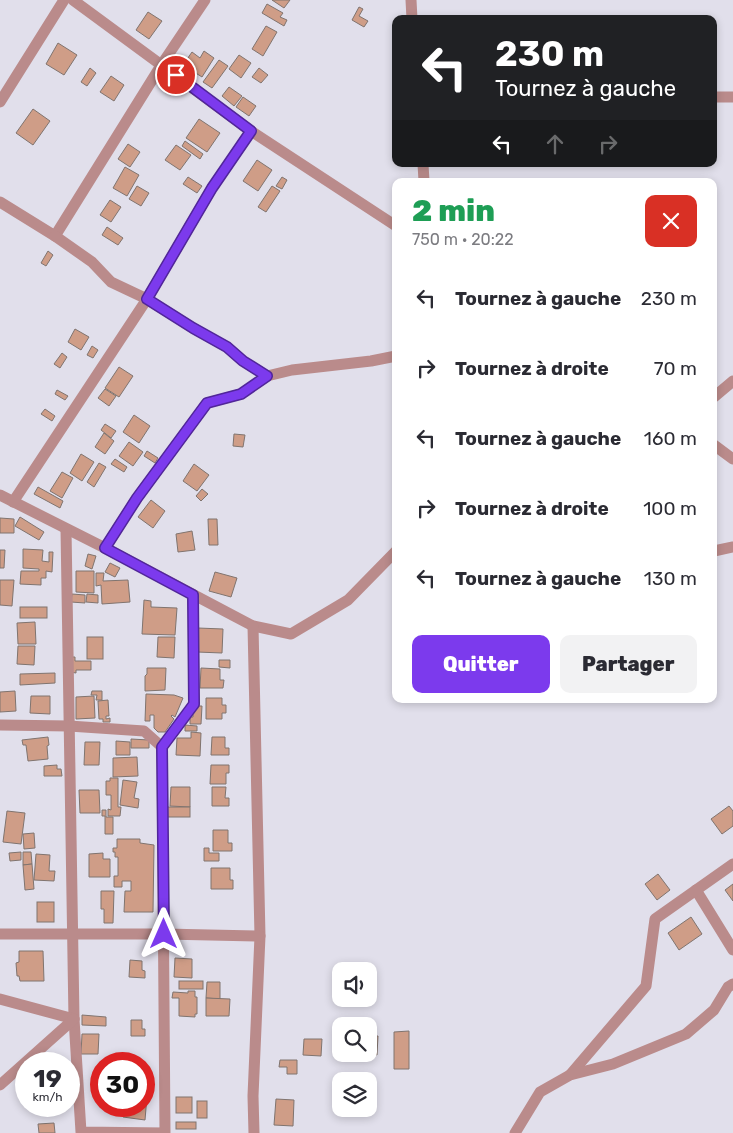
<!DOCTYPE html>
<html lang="fr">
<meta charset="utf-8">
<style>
:root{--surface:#fff;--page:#f2f2f3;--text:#2b2b33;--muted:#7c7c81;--accent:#7c3aed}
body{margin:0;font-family:Rubik,sans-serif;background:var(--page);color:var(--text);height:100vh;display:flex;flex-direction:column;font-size:19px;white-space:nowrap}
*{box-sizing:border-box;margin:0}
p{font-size:16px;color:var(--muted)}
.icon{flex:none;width:28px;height:28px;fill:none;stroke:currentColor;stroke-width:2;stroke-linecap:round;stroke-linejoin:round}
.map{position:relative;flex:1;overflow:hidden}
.drawer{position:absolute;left:392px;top:178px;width:325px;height:525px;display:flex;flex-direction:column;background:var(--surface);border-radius:10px;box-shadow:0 2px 8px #0003}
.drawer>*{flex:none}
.banner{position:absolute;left:392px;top:15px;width:325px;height:152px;border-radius:10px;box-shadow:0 2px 8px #0003;background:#202124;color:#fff;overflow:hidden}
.fabs{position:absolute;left:332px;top:962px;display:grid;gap:10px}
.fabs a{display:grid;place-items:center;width:45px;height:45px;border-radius:10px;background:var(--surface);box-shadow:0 2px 8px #0003;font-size:25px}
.speed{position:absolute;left:15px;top:1052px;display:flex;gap:10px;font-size:25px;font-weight:700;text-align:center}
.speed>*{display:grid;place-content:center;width:65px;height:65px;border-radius:50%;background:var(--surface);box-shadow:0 2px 8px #0003;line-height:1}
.speed small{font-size:12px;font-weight:400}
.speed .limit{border:8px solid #d22;background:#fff;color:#111}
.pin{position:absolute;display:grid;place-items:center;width:42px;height:42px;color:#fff;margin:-21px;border:2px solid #fff;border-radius:50%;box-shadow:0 1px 5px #0007}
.me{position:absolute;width:55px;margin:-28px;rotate:0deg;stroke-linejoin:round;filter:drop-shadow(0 0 4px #0008)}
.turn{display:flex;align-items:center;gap:18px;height:105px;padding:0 20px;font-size:22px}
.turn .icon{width:65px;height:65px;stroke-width:2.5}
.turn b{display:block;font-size:35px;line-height:42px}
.lanes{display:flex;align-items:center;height:48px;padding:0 20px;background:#0003;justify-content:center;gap:25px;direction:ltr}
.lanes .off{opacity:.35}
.round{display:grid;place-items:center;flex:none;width:52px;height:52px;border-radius:10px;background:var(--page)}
.head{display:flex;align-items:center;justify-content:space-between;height:85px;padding:0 20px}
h1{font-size:30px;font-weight:800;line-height:38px;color:#1e9e55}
.action{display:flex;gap:10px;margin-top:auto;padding:10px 20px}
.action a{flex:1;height:58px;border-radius:10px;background:var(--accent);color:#fff;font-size:20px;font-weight:800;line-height:58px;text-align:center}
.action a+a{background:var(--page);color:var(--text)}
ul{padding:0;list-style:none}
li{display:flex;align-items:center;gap:15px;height:70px;padding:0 20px}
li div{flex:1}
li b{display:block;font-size:19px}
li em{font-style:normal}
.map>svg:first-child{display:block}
.building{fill:#cf9d87;stroke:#80746f}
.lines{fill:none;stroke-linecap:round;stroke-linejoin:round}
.street{stroke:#ba8b8b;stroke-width:11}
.route-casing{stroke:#51269a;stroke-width:12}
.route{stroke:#7c3aed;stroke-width:9}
</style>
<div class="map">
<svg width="733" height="1133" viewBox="0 0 733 1133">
<rect width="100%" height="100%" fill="#e1dfeb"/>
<g class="building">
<polygon points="272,0 290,0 284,8"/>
<polygon points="267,4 283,13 280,17 287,20 284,26 262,13"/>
<polygon points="359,7 363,9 359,16 368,21 364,27 352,20"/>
<polygon points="148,12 162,21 149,39 136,30"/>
<polygon points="266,26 277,32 263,56 252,49"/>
<polygon points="58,43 77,55 64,75 46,64"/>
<polygon points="204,51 214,58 202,77 183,65 192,52 200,58"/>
<polygon points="239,55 251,63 241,78 229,69"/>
<polygon points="219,60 228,66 212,88 203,82"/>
<polygon points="90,68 96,73 87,86 81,82"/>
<polygon points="259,68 268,75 261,83 252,77"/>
<polygon points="111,76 124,85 114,101 100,92"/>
<polygon points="229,87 242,96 234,106 222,96"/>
<polygon points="243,97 256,106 249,116 236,107"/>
<polygon points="33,109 50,121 33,145 16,133"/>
<polygon points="199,119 220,133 207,152 186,138"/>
<polygon points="185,141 203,154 200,159 182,146"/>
<polygon points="128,144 140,152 130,167 118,159"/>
<polygon points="176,145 191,155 180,170 165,160"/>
<polygon points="257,160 272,170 258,191 243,181"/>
<polygon points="125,167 139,175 127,196 113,188"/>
<polygon points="188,177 202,186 197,193 183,184"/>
<polygon points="282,177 287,180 282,189 276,186"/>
<polygon points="137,186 149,193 141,206 129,199"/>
<polygon points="272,186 280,191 266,212 258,207"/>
<polygon points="110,200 121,207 111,222 100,215"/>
<polygon points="107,227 123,238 118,245 102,235"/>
<polygon points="48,251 53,255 46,266 41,263"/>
<polygon points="75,329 89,337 81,350 68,342"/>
<polygon points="92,346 98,350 93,358 87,355"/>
<polygon points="62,353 67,357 60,368 54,364"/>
<polygon points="119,367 133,376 119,397 105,388"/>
<polygon points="105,389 116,396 109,406 98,398"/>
<polygon points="57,390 68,396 65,400 55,394"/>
<polygon points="45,409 55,416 52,421 41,414"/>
<polygon points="134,415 150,426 139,443 123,432"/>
<polygon points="105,424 116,431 111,438 101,430"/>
<polygon points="104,433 114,441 105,454 95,447"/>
<polygon points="234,434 245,435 243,447 233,446"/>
<polygon points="129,442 143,452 133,466 119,456"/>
<polygon points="147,451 158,458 155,463 144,456"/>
<polygon points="81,454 94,462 82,481 70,473"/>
<polygon points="115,459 127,467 124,472 111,464"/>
<polygon points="99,463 106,467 94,487 87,482"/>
<polygon points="194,464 209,475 197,491 183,481"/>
<polygon points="62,472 73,478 62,498 50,491"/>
<polygon points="38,487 63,501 60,508 34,494"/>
<polygon points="202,489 208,494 201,501 196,496"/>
<polygon points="151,500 165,511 153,528 138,517"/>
<polygon points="20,517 44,532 39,540 15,526"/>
<polygon points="0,518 14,519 14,533 0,533"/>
<polygon points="208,519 217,519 218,545 209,545"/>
<polygon points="192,531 195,550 178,552 176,534"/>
<polygon points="23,549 43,550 42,561 49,562 49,552 53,552 52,572 46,571 46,578 41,578 41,585 20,584 21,571 39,571 39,569 23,568"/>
<polygon points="0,550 5,550 4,568 0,568"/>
<polygon points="88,554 96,556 92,569 85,566"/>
<polygon points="110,563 120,568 115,577 105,572"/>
<polygon points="76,571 94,571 94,593 76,592"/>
<polygon points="215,572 237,578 231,597 209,591"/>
<polygon points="96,573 104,573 103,581 128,580 130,602 102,604 101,585 96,586"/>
<polygon points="0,580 14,580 12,606 0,605"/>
<polygon points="72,594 85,595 85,603 71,602"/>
<polygon points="87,594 98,595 98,603 86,602"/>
<polygon points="144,600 151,601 151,607 177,608 175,635 142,634"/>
<rect x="20" y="607" width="27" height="11"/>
<polygon points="35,622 36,644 18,644 17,623"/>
<polygon points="198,628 223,629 222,653 197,652"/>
<rect x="87" y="637" width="16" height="22"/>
<polygon points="158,637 175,637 174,658 157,657"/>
<polygon points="18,646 35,646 34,665 17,664"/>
<polygon points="70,657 75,657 75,661 91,661 91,670 76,670 76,673 70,672"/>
<polygon points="219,660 230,660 230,668 219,667"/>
<polygon points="147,668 166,668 165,690 145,691 145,676 147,674"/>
<polygon points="201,668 220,669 220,680 224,680 223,688 200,688"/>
<polygon points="55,673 55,683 20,685 20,674"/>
<polygon points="15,691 16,711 0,712 0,692"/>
<polygon points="92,691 102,691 102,700 96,700 97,695 91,695"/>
<polygon points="146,694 174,695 183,698 175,717 172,715 171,716 174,719 165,732 158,732 154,728 154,715 150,715 150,721 145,721"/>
<polygon points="31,696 50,696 50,714 30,713"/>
<polygon points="94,696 95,718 76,719 76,697"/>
<polygon points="206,698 222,698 222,705 226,705 226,713 222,713 222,719 206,719"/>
<polygon points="108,700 109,716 106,716 106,719 110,718 110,722 103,722 103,719 99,719 98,701"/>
<polygon points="193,706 202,706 201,724 190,724 190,717 193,717"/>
<polygon points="185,725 197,726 197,731 185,731"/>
<polygon points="191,732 201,733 200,756 176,755 177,738 191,738"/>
<polygon points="48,737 49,745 47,746 48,759 28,761 26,745 23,745 22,740"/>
<polygon points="212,737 225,737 225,748 229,748 229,755 211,755"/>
<polygon points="131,739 149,740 149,748 131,748"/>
<polygon points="116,741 130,742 130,755 116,755"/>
<polygon points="85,742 100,742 99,765 84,765"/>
<polygon points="137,757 138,776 113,777 113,758"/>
<polygon points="57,765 57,769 61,769 62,776 44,776 44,766"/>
<polygon points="211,765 229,765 229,773 226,773 226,784 210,784"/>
<polygon points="110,778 118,778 118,807 121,807 120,816 108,816 108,809 111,810 111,795 106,795 106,781 110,781"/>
<polygon points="123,780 137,782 134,798 139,799 138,808 120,805"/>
<polygon points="171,787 190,787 190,807 170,806"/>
<polygon points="212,787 226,787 225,798 229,798 229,806 212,806"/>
<polygon points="79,790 99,790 100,813 80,813"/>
<polygon points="729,806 733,811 733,826 722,834 711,819"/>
<rect x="165" y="807" width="25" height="10"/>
<polygon points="102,810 106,810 106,817 113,817 113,834 105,834 105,816 102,816"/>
<polygon points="7,811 25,813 21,844 3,842"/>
<polygon points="213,830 228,830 228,843 232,843 232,851 213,851"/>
<polygon points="34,833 35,848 24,849 23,834"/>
<polygon points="117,839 140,839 140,843 154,845 153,912 124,912 125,891 131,891 131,881 122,881 122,887 114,887 114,876 118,876 118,857 115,857 115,852 113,852 113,848 117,848"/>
<polygon points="204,848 209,848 209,853 219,853 219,861 204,861"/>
<polygon points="21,852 21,860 10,861 9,853"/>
<polygon points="23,852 31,852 32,864 23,865"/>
<polygon points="103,853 103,859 110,859 110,877 89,877 89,854"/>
<polygon points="36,854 50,855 49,871 55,871 54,881 34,880"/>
<polygon points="32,864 34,889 25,890 23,865"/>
<polygon points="211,868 230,868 230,880 233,880 233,889 211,889"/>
<polygon points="658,874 670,890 657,900 645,884"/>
<polygon points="733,884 733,901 725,890"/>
<polygon points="101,891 114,891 113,923 104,923 104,909 101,909"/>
<rect x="37" y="902" width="17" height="20"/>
<polygon points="691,917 702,934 679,950 668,933"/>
<polygon points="19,951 43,951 44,981 20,981 19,976 17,976 16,963 19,962"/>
<polygon points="175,958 192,959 192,978 174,977"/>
<polygon points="130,960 142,961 142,970 145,971 145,978 129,977"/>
<rect x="179" y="981" width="24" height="8"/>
<polygon points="207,982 220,982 220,999 206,998"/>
<polygon points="188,991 195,991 195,997 197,997 197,1014 195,1014 195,1017 179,1016 179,998 172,998 173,992 188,993"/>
<polygon points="206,998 230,999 229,1016 206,1016"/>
<polygon points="82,1015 106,1017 106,1026 82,1025"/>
<polygon points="131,1020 142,1020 142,1029 145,1029 145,1036 131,1036"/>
<polygon points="409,1031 409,1069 394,1069 394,1032"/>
<polygon points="82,1034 99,1034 98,1054 81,1054"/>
<polygon points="369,1036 378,1036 377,1055 360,1054 369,1054"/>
<polygon points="304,1039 322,1039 321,1056 303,1055"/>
<polygon points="280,1060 297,1060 297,1074 287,1074 287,1067 279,1067"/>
<polygon points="144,1096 147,1096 145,1120 123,1117 124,1106 144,1106"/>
<rect x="176" y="1097" width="16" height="16"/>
<polygon points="276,1099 294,1100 293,1126 274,1125"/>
<rect x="197" y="1101" width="10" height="17"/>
<polygon points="46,1106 62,1106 62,1110 47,1111"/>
<rect x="176" y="1122" width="20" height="7"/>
<polygon points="54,1123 55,1133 39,1133 38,1124"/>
</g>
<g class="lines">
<g class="street">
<polyline points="73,0 251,131 396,226"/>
<polyline points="411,0 412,19"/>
<polyline points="714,97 733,97"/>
<polyline points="0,102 64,0"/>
<polyline points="423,164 424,181"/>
<polyline points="0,202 55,236 162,64 205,0"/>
<polyline points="55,236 92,262 111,282 147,299 193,328 227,347 243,361 267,376"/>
<polyline points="714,397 733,381"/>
<polyline points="714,445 733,459"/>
<polyline points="0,495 105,548 253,626 291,634 348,600 396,551"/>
<polyline points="13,502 147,299 212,188 251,131"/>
<polyline points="66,529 74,1019 81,1132 165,1133 162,747 194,705 193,595"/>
<polyline points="105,548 137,498 207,403 241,394 267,376 292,370 371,361 396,356"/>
<polyline points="714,551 733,547"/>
<polyline points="253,626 260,936 253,1096 254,1133"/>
<polyline points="0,725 69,726 144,731 162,747"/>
<polyline points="696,890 733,950"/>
<polyline points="0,934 164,934 260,936"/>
<polyline points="0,999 74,1019"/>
<polyline points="570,1075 646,986 655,919 733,864"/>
<polyline points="0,1085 74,1019"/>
<polyline points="515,1133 540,1092 570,1075 613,1064 686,1034 714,1010 728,987 733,984"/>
</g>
</g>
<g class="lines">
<g class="route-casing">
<polyline id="route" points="164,934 162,747 194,704 193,595 105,548 137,498 207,403 241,394 267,376 243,361 227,347 193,328 147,299 212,188 251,131 176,75"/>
</g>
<use href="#route" class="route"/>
</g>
</svg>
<div class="fabs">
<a><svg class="icon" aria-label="sound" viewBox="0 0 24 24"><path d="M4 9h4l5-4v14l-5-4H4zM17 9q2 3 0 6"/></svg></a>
<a><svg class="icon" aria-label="search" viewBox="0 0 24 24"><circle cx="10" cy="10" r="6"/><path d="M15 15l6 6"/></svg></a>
<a><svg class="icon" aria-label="layers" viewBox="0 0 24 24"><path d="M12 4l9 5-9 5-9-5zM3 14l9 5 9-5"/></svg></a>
</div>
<div class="speed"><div>19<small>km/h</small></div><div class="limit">30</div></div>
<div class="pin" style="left:176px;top:75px;background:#d93025"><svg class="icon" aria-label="arrive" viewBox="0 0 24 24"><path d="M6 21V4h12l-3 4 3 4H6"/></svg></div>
<svg class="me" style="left:164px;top:934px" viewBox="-20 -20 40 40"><path d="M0-17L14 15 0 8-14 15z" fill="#7c3aed" stroke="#fff" stroke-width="4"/></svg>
<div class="banner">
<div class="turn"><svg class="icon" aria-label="left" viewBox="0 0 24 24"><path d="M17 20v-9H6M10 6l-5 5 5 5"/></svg><div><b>230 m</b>Tournez à gauche</div></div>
<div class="lanes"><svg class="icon" aria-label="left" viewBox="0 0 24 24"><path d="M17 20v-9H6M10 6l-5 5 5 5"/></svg><svg class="icon off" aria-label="ahead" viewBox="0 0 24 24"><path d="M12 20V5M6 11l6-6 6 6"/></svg><svg class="icon off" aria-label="right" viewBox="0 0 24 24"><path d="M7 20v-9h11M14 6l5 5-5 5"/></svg></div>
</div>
<section class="drawer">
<div class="head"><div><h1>2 min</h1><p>750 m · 20:22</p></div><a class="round" style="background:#d93025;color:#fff"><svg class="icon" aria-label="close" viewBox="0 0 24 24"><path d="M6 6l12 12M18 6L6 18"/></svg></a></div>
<ul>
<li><svg class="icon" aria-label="left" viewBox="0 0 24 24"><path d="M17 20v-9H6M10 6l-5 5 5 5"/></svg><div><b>Tournez à gauche</b></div><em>230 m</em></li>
<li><svg class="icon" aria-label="right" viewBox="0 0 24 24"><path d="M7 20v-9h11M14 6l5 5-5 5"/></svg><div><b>Tournez à droite</b></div><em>70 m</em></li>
<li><svg class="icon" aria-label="left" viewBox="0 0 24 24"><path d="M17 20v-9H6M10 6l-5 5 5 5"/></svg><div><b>Tournez à gauche</b></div><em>160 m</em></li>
<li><svg class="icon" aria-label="right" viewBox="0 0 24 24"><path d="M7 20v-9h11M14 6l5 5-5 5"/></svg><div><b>Tournez à droite</b></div><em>100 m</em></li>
<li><svg class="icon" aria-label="left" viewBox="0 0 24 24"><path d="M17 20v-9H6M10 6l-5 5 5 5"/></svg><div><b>Tournez à gauche</b></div><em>130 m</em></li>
</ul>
<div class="action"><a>Quitter</a><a>Partager</a></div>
</section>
</div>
